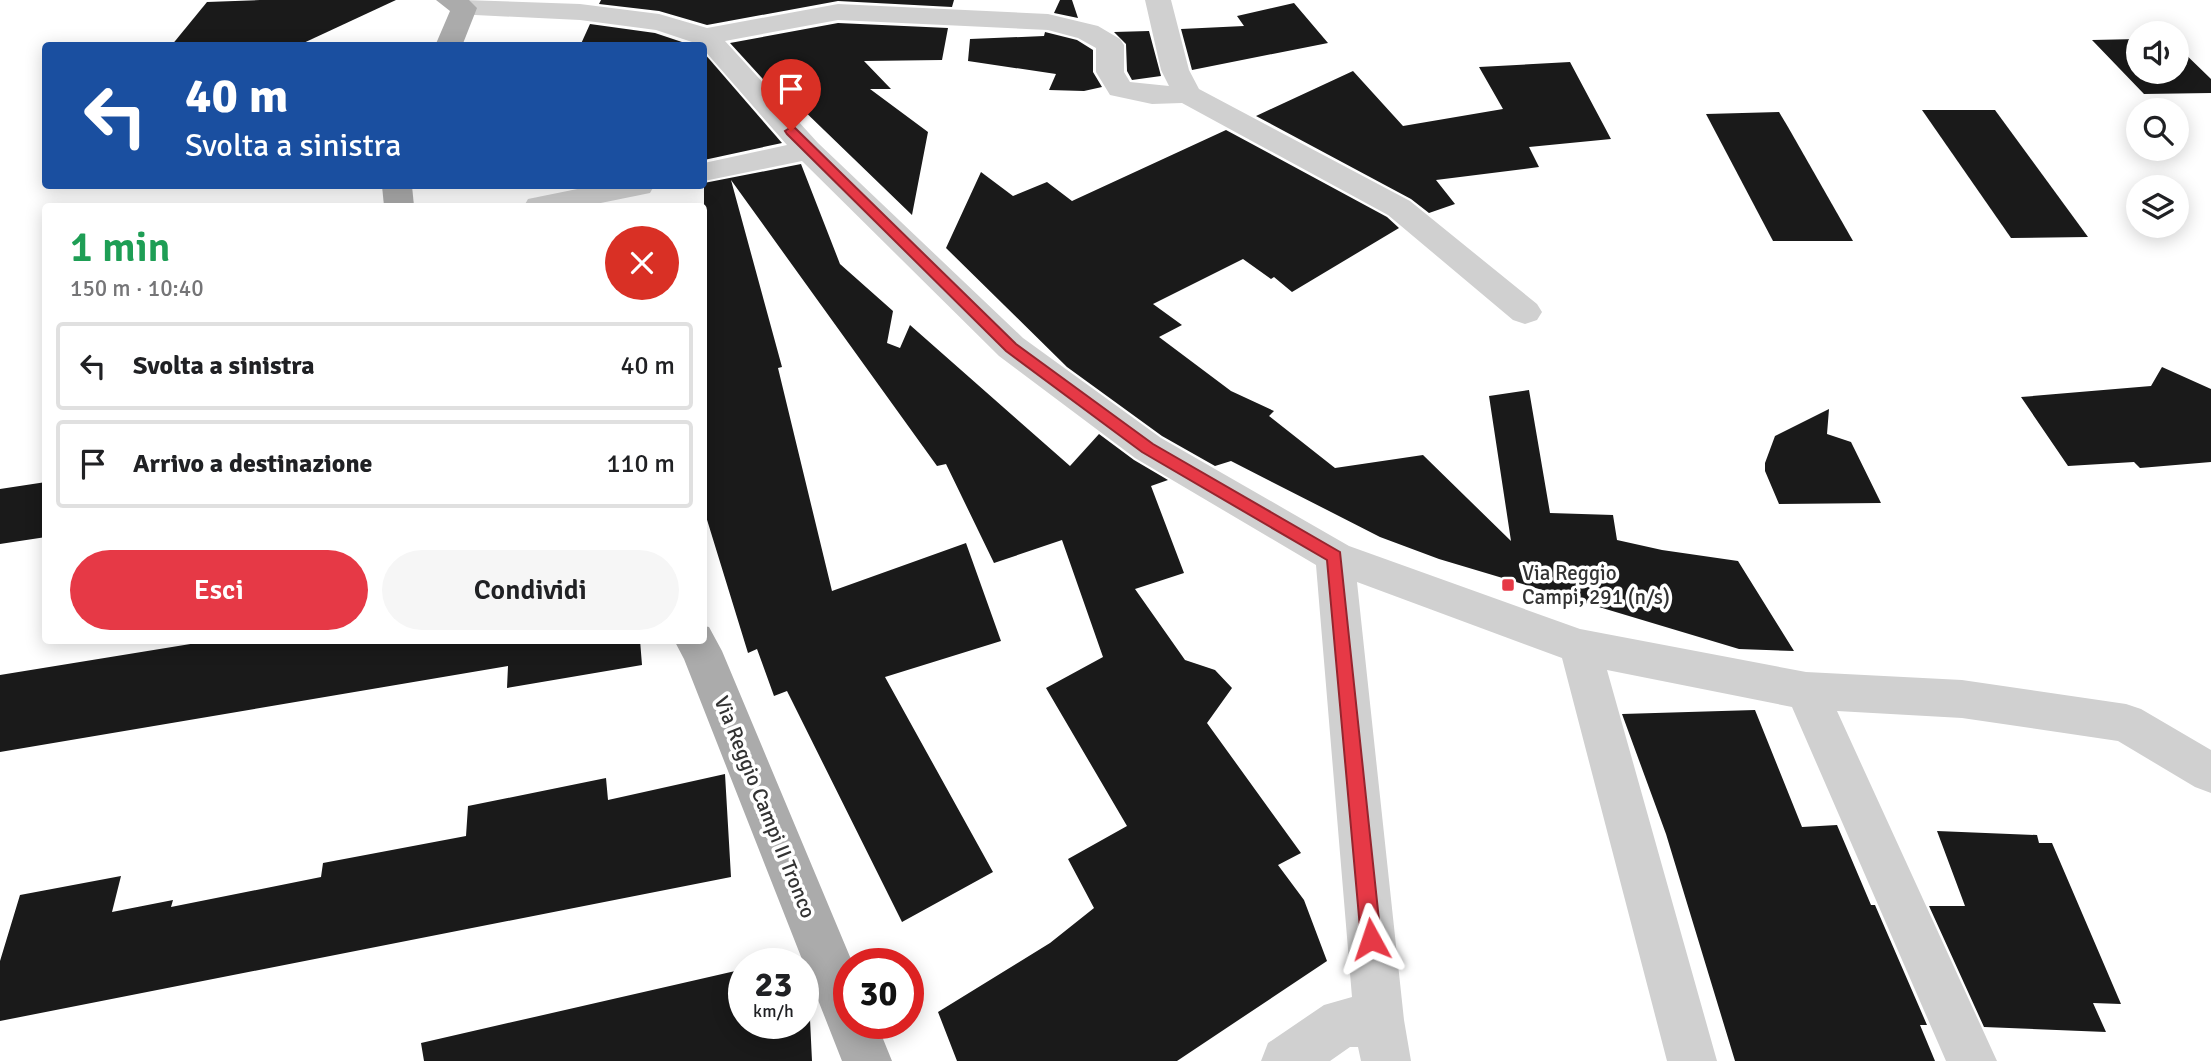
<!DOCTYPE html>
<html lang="it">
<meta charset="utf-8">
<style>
:root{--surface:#fff;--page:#f6f6f6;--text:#202124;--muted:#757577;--line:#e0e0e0;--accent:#e63946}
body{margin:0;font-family:Signika,sans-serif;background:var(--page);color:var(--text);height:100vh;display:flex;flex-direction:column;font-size:26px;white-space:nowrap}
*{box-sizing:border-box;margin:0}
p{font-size:23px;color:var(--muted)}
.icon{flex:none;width:38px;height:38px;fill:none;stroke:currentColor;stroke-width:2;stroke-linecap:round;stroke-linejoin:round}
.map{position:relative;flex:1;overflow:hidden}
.panel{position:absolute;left:42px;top:203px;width:665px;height:441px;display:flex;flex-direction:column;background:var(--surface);border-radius:7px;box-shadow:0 4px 18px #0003}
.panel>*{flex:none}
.guide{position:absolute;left:42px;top:42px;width:665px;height:147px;border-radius:7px;box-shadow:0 4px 18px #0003;background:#1a4fa0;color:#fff;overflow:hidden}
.tools{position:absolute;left:2126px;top:21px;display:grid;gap:14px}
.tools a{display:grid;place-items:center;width:63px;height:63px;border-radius:50%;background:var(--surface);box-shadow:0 4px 18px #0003;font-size:35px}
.speed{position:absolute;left:728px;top:948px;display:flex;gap:14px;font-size:35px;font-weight:700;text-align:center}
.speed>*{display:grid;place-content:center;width:91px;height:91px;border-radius:50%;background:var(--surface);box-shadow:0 4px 18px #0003;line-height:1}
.speed small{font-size:18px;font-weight:400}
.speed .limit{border:10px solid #d22;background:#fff;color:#111}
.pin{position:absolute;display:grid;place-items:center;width:60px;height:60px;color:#fff;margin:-72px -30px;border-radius:50% 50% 50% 0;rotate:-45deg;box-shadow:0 0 7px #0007}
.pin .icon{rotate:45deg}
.me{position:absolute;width:77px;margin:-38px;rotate:355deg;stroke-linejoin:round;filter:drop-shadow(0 0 5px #0008)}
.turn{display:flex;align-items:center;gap:24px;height:147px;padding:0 28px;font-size:32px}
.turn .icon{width:91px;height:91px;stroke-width:2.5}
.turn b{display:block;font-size:49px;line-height:60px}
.round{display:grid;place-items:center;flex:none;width:74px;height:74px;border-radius:37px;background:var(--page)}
.overview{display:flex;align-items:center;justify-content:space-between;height:119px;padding:0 28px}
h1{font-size:42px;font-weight:600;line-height:52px;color:#1e9e55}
.button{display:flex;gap:14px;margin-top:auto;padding:14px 28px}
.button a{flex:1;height:80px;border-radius:42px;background:var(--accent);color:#fff;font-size:28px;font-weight:600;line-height:80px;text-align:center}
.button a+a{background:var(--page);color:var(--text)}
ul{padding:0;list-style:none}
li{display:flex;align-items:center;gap:21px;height:88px;margin:0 14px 10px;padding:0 14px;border:4px solid var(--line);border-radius:7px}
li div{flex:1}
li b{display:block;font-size:26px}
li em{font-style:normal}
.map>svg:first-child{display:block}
.building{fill:#1a1a1a}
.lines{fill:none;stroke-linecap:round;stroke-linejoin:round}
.minor{fill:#d0d0d0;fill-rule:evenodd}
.major{fill:#ababab;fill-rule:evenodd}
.route{fill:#e63946;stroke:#96252e;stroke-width:2}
.poi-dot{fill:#e63946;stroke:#fff;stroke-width:2.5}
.labels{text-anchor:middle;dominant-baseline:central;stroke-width:7;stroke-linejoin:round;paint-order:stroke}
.poi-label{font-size:21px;fill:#333;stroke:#fff;text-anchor:start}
.street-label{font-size:21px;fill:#333;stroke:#fff}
</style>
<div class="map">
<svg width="2211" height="1061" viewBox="0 0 2211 1061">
<rect width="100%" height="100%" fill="#fff"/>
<g class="building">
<polygon points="260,0 396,0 297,46 171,46 207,2"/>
<polygon points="601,0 954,0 952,7 838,1 707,25 659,11 599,4"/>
<polygon points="1060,0 1072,0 1078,18 1054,13"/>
<polygon points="1294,3 1328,43 1192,70 1181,29 1244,26 1237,16"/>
<polygon points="838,23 948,28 942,60 864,61 891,89 870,89 928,132 912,215 766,74 772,89 730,43"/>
<polygon points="590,24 655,33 694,46 580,46"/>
<polygon points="1149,31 1161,76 1132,80 1127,71 1126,44 1114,32"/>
<polygon points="1045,32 1077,40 1093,50 1093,72 1102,87 1084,91 1049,90 1056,74 968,61 970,39 1044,36"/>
<polygon points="2138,39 2138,72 2177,72 2177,46 2211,79 2211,93 2144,94 2092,40"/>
<polygon points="704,53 782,143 704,160"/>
<polygon points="1570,62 1611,139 1529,147 1539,167 1436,180 1455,204 1429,213 1411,199 1256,116 1353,71 1403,126 1503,109 1479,67"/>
<polygon points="1922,110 1995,110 2088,237 2011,238"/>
<polygon points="1779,112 1788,127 1853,241 1773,241 1706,114"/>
<polygon points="1226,130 1387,217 1399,228 1292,292 1274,277 1271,279 1243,259 1153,304 1182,325 1159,337 1231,391 1274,411 1269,416 1335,468 1423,455 1511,541 1489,396 1529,390 1550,513 1613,515 1617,540 1662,550 1738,561 1794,651 1739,649 1439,559 1380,537 1231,461 1215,466 1162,436 1067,367 946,248 981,172 1013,196 1047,182 1072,201"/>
<polygon points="801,164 840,264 893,311 887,343 900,348 910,325 1070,466 1099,434 1134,460 1168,480 1151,486 1184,573 1135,589 1185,660 1215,670 1232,688 1207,723 1301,853 1278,865 1304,900 1327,961 1177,1061 957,1061 938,1012 1050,943 1094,908 1068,859 1127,826 1046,688 1103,657 1062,540 994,563 946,464 937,466 731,180 782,367 778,368 832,591 966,543 1001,641 885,677 993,872 902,922 787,691 774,696 757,649 748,653 704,510 704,183"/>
<polygon points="2162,367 2211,389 2211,462 2140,468 2134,462 2068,466 2021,397 2151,386"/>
<polygon points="1829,409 1827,434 1851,442 1881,503 1779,504 1765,471 1765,463 1775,436"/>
<polygon points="46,482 46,537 0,544 0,489"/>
<polygon points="215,640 640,640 642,665 507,688 508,666 0,752 0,675"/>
<polygon points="1755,710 1802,827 1837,825 1871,905 1875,905 1927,1025 1920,1025 1935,1061 1735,1061 1666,834 1622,714"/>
<polygon points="725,774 731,877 0,1021 0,961 20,895 121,876 112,912 173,900 171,907 321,877 323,863 466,836 468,806 606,778 608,800"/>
<polygon points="1937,831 2037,835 2039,843 2052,843 2121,1004 2093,1003 2106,1032 1984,1027 1929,906 1965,906"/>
<polygon points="744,969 744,1024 803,1024 803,999 809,998 812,1061 424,1061 421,1043"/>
</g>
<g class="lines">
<g class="minor">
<polygon points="464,0 580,4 659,14 707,28 838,4 1048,14 1098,26 1120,39 1124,45 1124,72 1130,82 1169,86 1161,70 1145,0 1171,0 1189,70 1199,89 1410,201 1537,304 1542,312 1537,320 1525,324 1513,320 1388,215 1182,103 1152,104 1110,95 1096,72 1096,48 1078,38 1048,30 838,20 725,41 818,143 1023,338 1161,438 1349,546 1580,629 1806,672 1962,680 2126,704 2141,709 2211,750 2211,793 2195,787 2118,741 1962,718 1837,711 1997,1061 1946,1061 1792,707 1607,670 1717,1061 1667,1061 1562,658 1357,582 1404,1020 1411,1061 1361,1061 1358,1047 1350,1047 1330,1061 1261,1061 1268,1043 1324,1005 1352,997 1316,565 1135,458 999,356 802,161 704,181 704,163 787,145 704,50 704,46 656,30 580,20 455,14 451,8 455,2"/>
<polygon points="592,186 654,186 650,193 586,206 524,206 528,199"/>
</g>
<g class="major">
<polygon points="436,0 469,0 477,8 462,46 435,46 450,11"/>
<polygon points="382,186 412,186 414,206 384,206"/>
<polygon points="704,626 709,627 722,651 853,964 849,964 849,1024 877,1024 892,1061 842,1061 684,659 674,640 704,640"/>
</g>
</g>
<polygon class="route" points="791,127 795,128 1016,344 1153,444 1340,552 1381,939 1378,946 1371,948 1364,946 1361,939 1327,560 1142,452 1006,351 787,134 785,131"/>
<rect class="poi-dot" x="1501" y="578" width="14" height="14" rx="3.5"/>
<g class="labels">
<g class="poi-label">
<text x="1522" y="573">Via Reggio<tspan x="1522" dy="24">Campi, 291 (n/s)</tspan></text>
</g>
<g class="street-label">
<text transform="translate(765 807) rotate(68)">Via Reggio Campi II Tronco</text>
</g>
</g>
</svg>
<div class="tools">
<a><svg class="icon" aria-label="sound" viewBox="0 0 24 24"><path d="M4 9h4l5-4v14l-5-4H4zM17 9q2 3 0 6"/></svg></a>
<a><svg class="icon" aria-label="search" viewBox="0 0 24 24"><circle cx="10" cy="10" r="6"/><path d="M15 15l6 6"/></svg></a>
<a><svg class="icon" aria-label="layers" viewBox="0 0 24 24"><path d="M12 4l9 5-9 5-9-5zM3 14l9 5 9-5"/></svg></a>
</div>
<div class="speed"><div>23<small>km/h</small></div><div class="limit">30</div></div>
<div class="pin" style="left:791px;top:131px;background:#d93025"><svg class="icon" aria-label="arrive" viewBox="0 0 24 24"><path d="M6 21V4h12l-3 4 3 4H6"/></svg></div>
<svg class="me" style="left:1371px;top:939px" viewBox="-20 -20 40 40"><path d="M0-17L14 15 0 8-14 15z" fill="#e63946" stroke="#fff" stroke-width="4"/></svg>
<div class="guide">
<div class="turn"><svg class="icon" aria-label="left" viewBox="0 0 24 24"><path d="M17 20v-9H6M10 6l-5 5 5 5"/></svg><div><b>40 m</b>Svolta a sinistra</div></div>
</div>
<section class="panel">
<div class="overview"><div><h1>1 min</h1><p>150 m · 10:40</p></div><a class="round" style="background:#d93025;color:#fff"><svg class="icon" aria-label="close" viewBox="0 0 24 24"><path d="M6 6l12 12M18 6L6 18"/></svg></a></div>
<ul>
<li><svg class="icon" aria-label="left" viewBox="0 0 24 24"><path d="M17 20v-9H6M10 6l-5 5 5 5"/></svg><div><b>Svolta a sinistra</b></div><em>40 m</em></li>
<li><svg class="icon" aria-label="arrive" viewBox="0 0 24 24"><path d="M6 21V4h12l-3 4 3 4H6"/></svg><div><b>Arrivo a destinazione</b></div><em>110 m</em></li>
</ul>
<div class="button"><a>Esci</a><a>Condividi</a></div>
</section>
</div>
